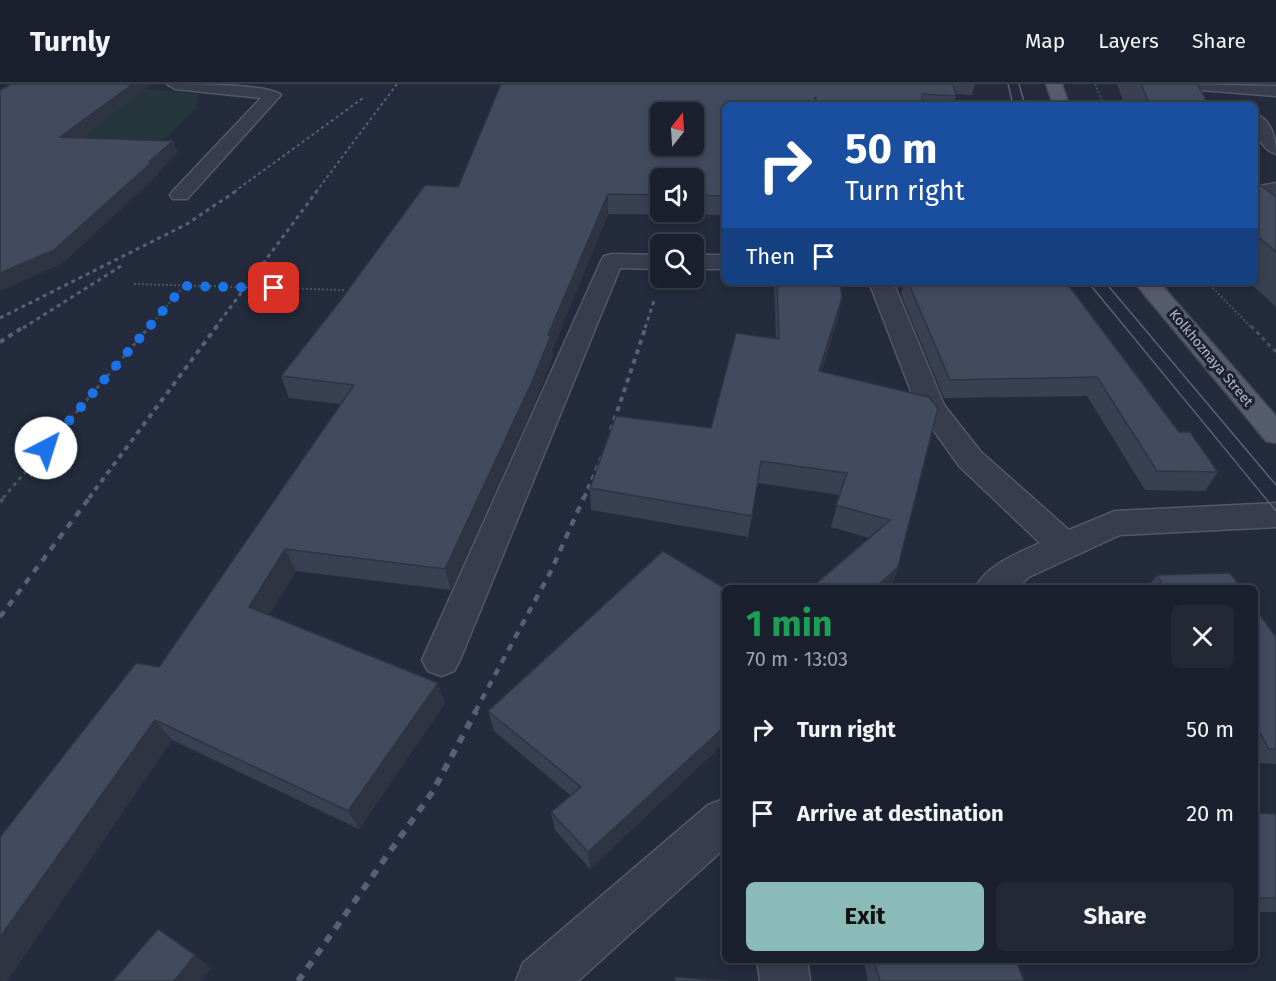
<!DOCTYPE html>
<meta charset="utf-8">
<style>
:root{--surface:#1a202d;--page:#232835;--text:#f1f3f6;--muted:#9fa3aa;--line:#383e49;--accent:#8bbbb9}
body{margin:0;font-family:"Fira Sans",sans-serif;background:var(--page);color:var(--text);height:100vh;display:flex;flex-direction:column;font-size:22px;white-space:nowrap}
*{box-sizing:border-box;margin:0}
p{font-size:20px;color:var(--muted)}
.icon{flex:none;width:33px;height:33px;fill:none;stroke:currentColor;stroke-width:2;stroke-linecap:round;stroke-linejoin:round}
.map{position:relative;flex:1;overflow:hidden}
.side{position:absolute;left:722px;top:501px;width:536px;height:378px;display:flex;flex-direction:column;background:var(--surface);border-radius:9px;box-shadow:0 3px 9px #0003,0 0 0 2px var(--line)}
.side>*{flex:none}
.banner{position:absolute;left:722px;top:18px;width:536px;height:183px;border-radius:9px;box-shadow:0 3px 9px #0003,0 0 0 2px var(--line);background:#1a4fa0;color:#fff;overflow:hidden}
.needle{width:39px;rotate:17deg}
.controls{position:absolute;left:650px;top:18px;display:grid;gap:12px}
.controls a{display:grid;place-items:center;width:54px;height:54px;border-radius:9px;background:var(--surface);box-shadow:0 3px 9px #0003,0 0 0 2px var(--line);font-size:30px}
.pin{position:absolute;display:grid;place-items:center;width:51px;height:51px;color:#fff;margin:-26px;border-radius:12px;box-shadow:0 3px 9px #0006}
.me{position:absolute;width:66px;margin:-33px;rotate:40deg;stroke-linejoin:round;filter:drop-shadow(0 0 4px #0008)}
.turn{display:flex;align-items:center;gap:21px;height:126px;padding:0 24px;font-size:27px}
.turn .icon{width:78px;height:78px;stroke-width:2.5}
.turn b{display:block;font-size:42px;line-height:51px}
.then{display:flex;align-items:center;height:57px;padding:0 24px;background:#0003;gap:12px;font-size:22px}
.round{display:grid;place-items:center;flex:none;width:63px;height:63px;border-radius:9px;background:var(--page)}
.summary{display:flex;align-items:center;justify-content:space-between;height:102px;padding:0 24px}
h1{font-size:36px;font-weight:700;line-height:45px;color:#1e9e55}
.button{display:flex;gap:12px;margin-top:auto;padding:12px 24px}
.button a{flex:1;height:69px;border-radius:9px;background:var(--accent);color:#111;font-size:24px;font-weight:700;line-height:69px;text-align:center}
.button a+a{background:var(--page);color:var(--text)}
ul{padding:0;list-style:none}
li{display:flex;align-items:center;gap:18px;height:84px;padding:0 24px}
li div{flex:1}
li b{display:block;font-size:22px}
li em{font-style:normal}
header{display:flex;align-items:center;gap:36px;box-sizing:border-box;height:84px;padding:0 30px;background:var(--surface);border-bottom:2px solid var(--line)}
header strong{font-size:28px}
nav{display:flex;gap:33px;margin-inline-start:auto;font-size:21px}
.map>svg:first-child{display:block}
.green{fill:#25373d}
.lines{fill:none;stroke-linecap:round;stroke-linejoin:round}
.minor-casing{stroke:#525867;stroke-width:3}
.major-casing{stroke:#404655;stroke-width:3}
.path-far2{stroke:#43545a;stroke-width:2;stroke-dasharray:2 2;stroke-linecap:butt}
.path-far1{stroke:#43545a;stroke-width:3;stroke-dasharray:4 4;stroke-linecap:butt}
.path{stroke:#43545a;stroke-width:4;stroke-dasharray:4.5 4.5;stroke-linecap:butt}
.minor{fill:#373d4c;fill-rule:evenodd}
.major{fill:#555c6c;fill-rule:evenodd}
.tram{stroke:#596073;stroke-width:1.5}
.rail-far4{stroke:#596073;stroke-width:2;stroke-dasharray:3 3;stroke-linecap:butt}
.rail-far3{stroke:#596073;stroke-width:3;stroke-dasharray:4 4;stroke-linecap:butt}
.rail-far2{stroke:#596073;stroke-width:4;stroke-dasharray:5 5;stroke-linecap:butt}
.rail-far1{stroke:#596073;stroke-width:4.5;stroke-dasharray:7 7;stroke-linecap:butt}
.rail{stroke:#596073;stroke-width:6;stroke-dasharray:8 8;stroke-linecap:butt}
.wall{fill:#394051;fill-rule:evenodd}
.shaded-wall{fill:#2e3442}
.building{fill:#424a5e;stroke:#2e3442;stroke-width:1.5;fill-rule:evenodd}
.route{stroke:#1a73e8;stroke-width:10;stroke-dasharray:0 18}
.labels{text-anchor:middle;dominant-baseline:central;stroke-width:6;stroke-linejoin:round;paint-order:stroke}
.far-street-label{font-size:14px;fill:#b2b8c8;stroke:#1c2231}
</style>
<header>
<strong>Turnly</strong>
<nav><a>Map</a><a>Layers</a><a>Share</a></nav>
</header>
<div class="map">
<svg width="1276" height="897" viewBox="0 0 1276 897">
<rect width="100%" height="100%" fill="#232b3c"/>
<polygon class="green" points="120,2 199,10 197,24 149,69 10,65"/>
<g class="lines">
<g class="minor-casing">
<g id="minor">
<path d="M167 0C186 0 271 0 281 11L187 115H173L170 111 173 107 261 14 175 5Z"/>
<polygon points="1180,0 1276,2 1276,12 1188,5"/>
<path d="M1254 30C1271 34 1276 54 1276 70 1259 65 1254 45 1254 30Z"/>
<polygon points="1276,99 1276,111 1254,115 1254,103"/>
<polygon points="612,170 660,171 660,185 620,184 460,576 454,587 441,592 428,587 422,576 601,177 604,172"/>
<rect x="693" y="171" width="31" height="14"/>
<path d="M869 198H893L944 321 981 368 1069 446 1115 427 1276 419V443L1120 451 1029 493 1017 504H975C988 480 1016 470 1040 459L959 382 917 323Z"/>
<polygon points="724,715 724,765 578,897 516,897 523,879 708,721"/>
<polygon points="757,876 807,876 810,897 760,897"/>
</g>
</g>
<g class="major-casing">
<g id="major">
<polygon points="1046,0 1062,0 1069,21 1053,21"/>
<polygon points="1134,198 1159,198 1276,332 1276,359 1266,357"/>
</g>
</g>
<g class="path-far2">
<polyline points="1095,0 1104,21"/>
<polyline points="1207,198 1252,244"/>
<polyline points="134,200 344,206"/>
<polyline points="148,244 184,202"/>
</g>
<g class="path-far1">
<polyline points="1251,242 1276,268"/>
<polyline points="3,414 150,242"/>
</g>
<polyline class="path" points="0,418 5,413"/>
<use href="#minor" class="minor"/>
<use href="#major" class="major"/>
<g class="tram">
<polyline points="1008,0 1013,21"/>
<polyline points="1019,0 1025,21"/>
<polyline points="1088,198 1276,427"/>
<polyline points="1105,198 1276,401"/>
</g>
<g class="rail-far4">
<polyline points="234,108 363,14"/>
<polyline points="316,108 397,0"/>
</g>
<g class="rail-far3">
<polyline points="0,234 187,140 236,107"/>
<polyline points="23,244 121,182"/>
<polyline points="215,244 317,107"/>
<polyline points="645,244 655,214"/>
</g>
<g class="rail-far2">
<polyline points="0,258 25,242"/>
<polyline points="611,346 646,242"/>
<polyline points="89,414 217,242"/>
<polyline points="584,414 605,366"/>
</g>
<g class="rail-far1">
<polyline points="0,533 90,413"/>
<polyline points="475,628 551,487 584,413"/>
</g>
<polyline class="rail" points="298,897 433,707 476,627"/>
</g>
<g class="wall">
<path d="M501 0H975L972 11 955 10 956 12 953 21H724V131L608 130 552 267 553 272 534 320 451 506 296 487 269 531 445 619 359 745 172 656 7 897H0L340 320 289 314 281 292 458 103ZM660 94H693V128H660Z"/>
<polygon points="1117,0 1197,0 1209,21 1125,21"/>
<polygon points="1254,96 1276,113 1276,223 1249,198 1254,198"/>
<polygon points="774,198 840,198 838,235 821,288 929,313 898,483 891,504 811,504 869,454 831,443 840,411 758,399 748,453 591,426 590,404 711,344 776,254"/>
<polygon points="904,198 1066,198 1179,348 1218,388 1205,407 1145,406 1087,312 944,314 901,211"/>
<polygon points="1157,491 1241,504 1147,504"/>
<polygon points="724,504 724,659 590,785 555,746 551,728 571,712 494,647 488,627"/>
<polygon points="1254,523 1276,553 1276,680 1254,679"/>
<polygon points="1254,729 1276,732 1276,828 1254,828"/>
<polygon points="863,876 1016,876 1024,897 868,897"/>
</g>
<g class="shaded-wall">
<polygon points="133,0 153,0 66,66 60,53"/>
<polygon points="173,57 178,69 158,88 159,90 62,180 0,207 0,189 150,77"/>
<polygon points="608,110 608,130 552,267 553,272 534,320 451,506 445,485 548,251"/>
<polygon points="842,214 838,235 815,309 819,287"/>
<polygon points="285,465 296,487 261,544 249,523"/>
<polygon points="898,483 891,504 875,504"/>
<polygon points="438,599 445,619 359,745 348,727"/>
<polygon points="155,636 172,656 7,897 0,897 0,853"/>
<polygon points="724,643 724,659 590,785 588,768"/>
<polygon points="195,871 211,884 201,897 174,897"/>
</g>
<g class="building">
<polygon points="11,0 133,0 60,53 173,57 150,77 153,77 54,166 0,189 0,6"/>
<path d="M501 0H953L956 12 922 10V21H819L815 13 816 21H724V112L693 111V94H660V111L608 110 548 251H551L532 298 445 485 285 465 249 523 438 599 348 727 155 636 0 853V753L136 579 159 583 354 301 281 292 340 217 425 101 458 103ZM660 28H693V62H660Z"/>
<polygon points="1141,0 1197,0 1209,21 1150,21"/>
<polygon points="1254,96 1276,113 1276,168 1254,149"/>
<polygon points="777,198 840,198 842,214 819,287 929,313 938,324 898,483 875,504 811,504 890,436 836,421 847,389 761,377 752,432 590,404 616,332 711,344 736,249 779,255"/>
<polygon points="908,198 1066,198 1179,348 1190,348 1218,388 1157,387 1097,293 950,296"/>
<polygon points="663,467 724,504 724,643 588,768 551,728 581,703 488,627"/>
<polygon points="1230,489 1241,504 1165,504 1157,491"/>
<polygon points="1254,523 1276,553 1276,665 1269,665 1254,638"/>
<polygon points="1254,729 1275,730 1276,732 1276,814 1254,814"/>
<polygon points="158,845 195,871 174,897 113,897"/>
<polygon points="874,876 1016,876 1024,897 880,897"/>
<polygon points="675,893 726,897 675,897"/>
</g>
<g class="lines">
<polyline class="route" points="46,364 184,202 274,204"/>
</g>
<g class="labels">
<g class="far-street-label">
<text transform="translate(1211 274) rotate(50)">Kolkhoznaya Street</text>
</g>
</g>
</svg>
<div class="controls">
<a><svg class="needle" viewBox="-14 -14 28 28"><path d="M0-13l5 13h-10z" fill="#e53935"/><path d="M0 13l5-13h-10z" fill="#9fa3aa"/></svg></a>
<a><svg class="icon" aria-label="sound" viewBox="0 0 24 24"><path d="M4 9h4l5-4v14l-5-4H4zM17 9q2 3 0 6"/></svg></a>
<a><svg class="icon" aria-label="search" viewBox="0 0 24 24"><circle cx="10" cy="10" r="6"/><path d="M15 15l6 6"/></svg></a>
</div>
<div class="pin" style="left:274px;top:204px;background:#d93025"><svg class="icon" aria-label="arrive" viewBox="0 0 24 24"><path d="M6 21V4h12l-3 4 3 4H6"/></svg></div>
<svg class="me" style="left:46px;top:364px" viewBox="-20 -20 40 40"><circle r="19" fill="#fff"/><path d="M0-13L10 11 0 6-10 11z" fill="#1a73e8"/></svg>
<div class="banner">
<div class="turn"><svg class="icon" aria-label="right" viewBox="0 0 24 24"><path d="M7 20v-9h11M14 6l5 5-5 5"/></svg><div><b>50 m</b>Turn right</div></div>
<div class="then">Then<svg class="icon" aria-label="arrive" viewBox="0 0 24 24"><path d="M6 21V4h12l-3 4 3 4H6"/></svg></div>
</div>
<section class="side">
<div class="summary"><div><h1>1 min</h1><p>70 m · 13:03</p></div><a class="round"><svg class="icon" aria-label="close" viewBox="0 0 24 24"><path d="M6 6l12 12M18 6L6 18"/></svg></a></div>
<ul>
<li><svg class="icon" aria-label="right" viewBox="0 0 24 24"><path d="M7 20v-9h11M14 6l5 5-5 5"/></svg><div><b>Turn right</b></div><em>50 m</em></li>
<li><svg class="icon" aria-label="arrive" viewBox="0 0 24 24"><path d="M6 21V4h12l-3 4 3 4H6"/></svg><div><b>Arrive at destination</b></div><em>20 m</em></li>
</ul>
<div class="button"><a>Exit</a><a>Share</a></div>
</section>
</div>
